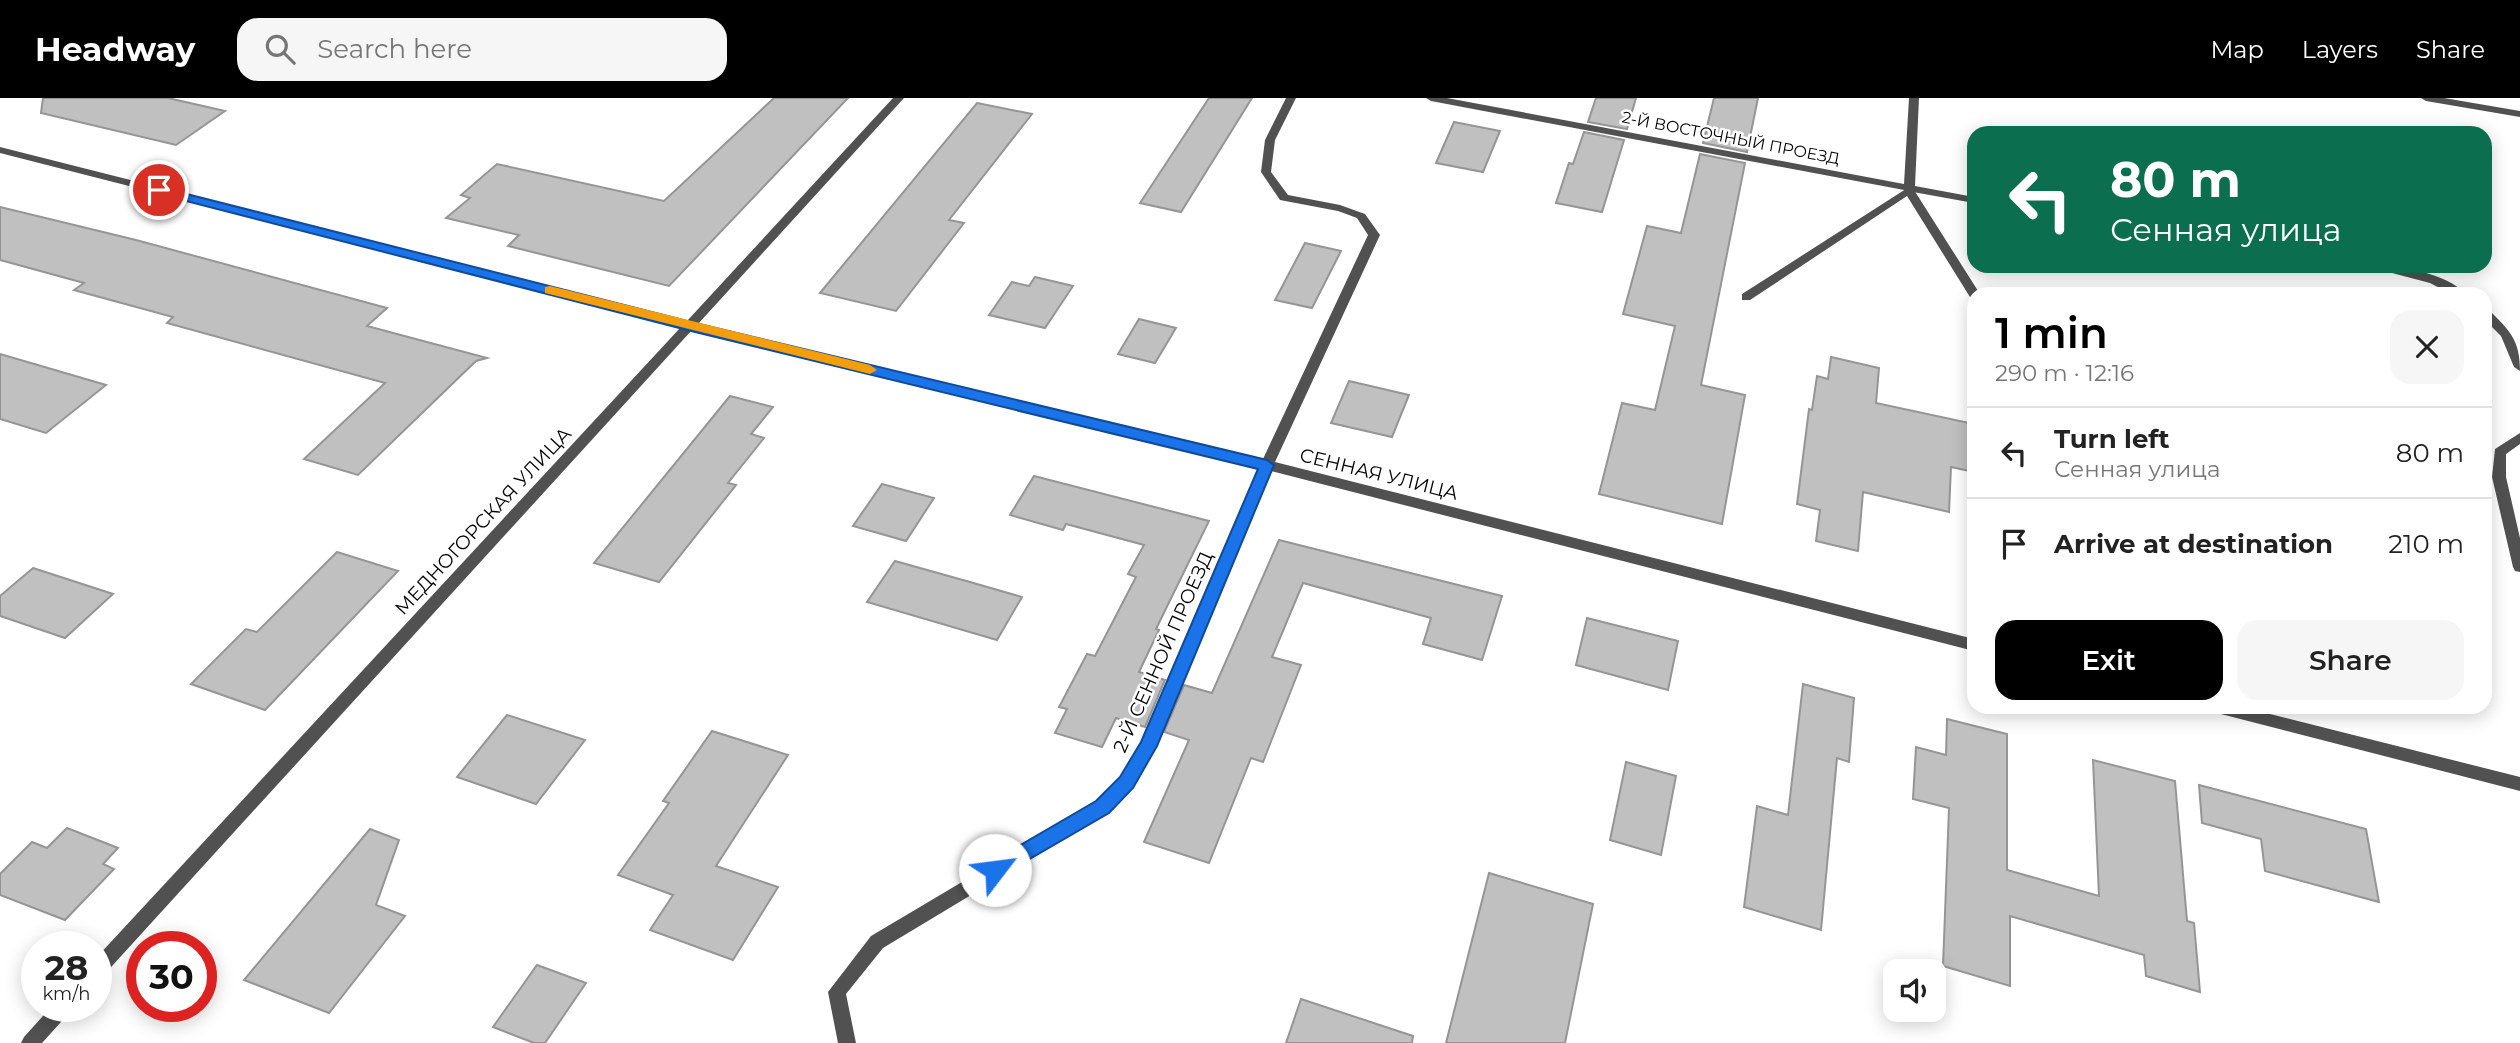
<!DOCTYPE html>
<meta charset="utf-8">
<style>
:root{--surface:#fff;--page:#f6f6f6;--text:#222;--muted:#767676;--line:#e0e0e0;--accent:#000}
body{margin:0;font-family:Montserrat,sans-serif;background:var(--page);color:var(--text);height:100vh;display:flex;flex-direction:column;font-size:26px;white-space:nowrap}
*{box-sizing:border-box;margin:0}
p{font-size:23px;color:var(--muted)}
.icon{flex:none;width:38px;height:38px;fill:none;stroke:currentColor;stroke-width:2;stroke-linecap:round;stroke-linejoin:round}
.map{position:relative;flex:1;overflow:hidden}
.side{position:absolute;left:1967px;top:189px;width:525px;height:427px;display:flex;flex-direction:column;background:var(--surface);border-radius:21px;box-shadow:0 4px 18px #0003}
.side>*{flex:none}
.hud{position:absolute;left:1967px;top:28px;width:525px;height:147px;border-radius:21px;box-shadow:0 4px 18px #0003;background:#0b6e4f;color:#fff;overflow:hidden}
.controls{position:absolute;left:1883px;top:861px;display:grid;gap:14px}
.controls a{display:grid;place-items:center;width:63px;height:63px;border-radius:14px;background:var(--surface);box-shadow:0 4px 18px #0003;font-size:35px}
.speed{position:absolute;left:21px;top:833px;display:flex;gap:14px;font-size:35px;font-weight:700;text-align:center}
.speed>*{display:grid;place-content:center;width:91px;height:91px;border-radius:50%;background:var(--surface);box-shadow:0 4px 18px #0003;line-height:1}
.speed small{font-size:18px;font-weight:400}
.speed .limit{border:10px solid #d22;background:#fff;color:#111}
.pin{position:absolute;display:grid;place-items:center;width:60px;height:60px;color:#fff;margin:-30px;border:4px solid #fff;border-radius:50%;box-shadow:0 2px 7px #0007}
.me{position:absolute;width:77px;margin:-38px;rotate:60deg;stroke-linejoin:round;filter:drop-shadow(0 0 5px #0008)}
.turn{display:flex;align-items:center;gap:24px;height:147px;padding:0 28px;font-size:32px}
.turn .icon{width:91px;height:91px;stroke-width:2.5}
.turn b{display:block;font-size:49px;line-height:60px}
.round{display:grid;place-items:center;flex:none;width:74px;height:74px;border-radius:21px;background:var(--page)}
.headline{display:flex;align-items:center;justify-content:space-between;height:119px;padding:0 28px}
h1{font-size:42px;font-weight:600;line-height:52px;color:var(--accent)}
.cta{display:flex;gap:14px;margin-top:auto;padding:14px 28px}
.cta a{flex:1;height:80px;border-radius:21px;background:var(--accent);color:#fff;font-size:28px;font-weight:600;line-height:80px;text-align:center}
.cta a+a{background:var(--page);color:var(--text)}
ul{padding:0;list-style:none}
li{display:flex;align-items:center;gap:21px;height:91px;padding:0 28px;border-top:2px solid var(--line)}
li div{flex:1}
li b{display:block;font-size:26px}
li em{font-style:normal}
header{display:flex;align-items:center;gap:42px;box-sizing:border-box;height:98px;padding:0 35px;background:var(--accent);color:#fff}
header strong{font-size:33px}
nav{display:flex;gap:38px;margin-inline-start:auto;font-size:24px}
.search{width:490px;height:63px;background:var(--page);display:flex;align-items:center;gap:18px;box-sizing:border-box;padding:0 24px;border-radius:21px;color:var(--muted);font-size:26px}
.map>svg:first-child{display:block}
.building{fill:#c0c0c0;stroke:#959595;stroke-width:2}
.lines{fill:none;stroke-linecap:round;stroke-linejoin:round}
.lane{fill:#515151;fill-rule:evenodd}
.street{fill:#515151;fill-rule:evenodd}
.route{fill:#1a73e8;stroke:#114b97;stroke-width:2}
.slow{fill:#f59e0b}
.labels{text-anchor:middle;dominant-baseline:central;stroke-width:5;stroke-linejoin:round;paint-order:stroke}
.far-street-label{font-size:16px;fill:#000;stroke:#fff}
.street-label{font-size:19px;fill:#000;stroke:#fff}
</style>
<header>
<strong>Headway</strong>
<div class="search"><svg class="icon" aria-label="search" viewBox="0 0 24 24"><circle cx="10" cy="10" r="6"/><path d="M15 15l6 6"/></svg>Search here</div>
<nav><a>Map</a><a>Layers</a><a>Share</a></nav>
</header>
<div class="map">
<svg width="2520" height="945" viewBox="0 0 2520 945">
<rect width="100%" height="100%" fill="#fff"/>
<g class="building">
<polygon points="43,0 168,0 225,13 176,47 41,15"/>
<polygon points="774,0 848,0 669,188 508,148 519,137 446,120 470,100 461,97 497,66 664,103"/>
<polygon points="1209,0 1252,0 1181,114 1140,105"/>
<polygon points="1596,0 1636,0 1627,31 1588,24"/>
<polygon points="1714,0 1758,0 1747,54 1703,45"/>
<polygon points="977,5 1032,16 949,122 964,125 896,213 820,195"/>
<polygon points="1454,24 1500,33 1483,74 1436,65"/>
<polygon points="1584,34 1624,42 1602,114 1556,105 1569,65 1573,66"/>
<polygon points="1700,56 1745,65 1701,287 1745,297 1722,426 1599,396 1622,305 1655,312 1675,228 1623,216 1647,128 1681,135"/>
<polygon points="0,109 136,142 387,210 367,228 487,260 476,263 358,377 304,361 385,285 167,225 173,219 74,192 84,185 0,162"/>
<polygon points="1305,145 1341,153 1312,210 1275,202"/>
<polygon points="1035,179 1073,188 1045,230 989,217 1012,184 1029,188"/>
<polygon points="1139,221 1176,230 1155,265 1118,256"/>
<polygon points="0,256 106,287 46,335 0,321"/>
<polygon points="1831,259 1879,270 1876,305 1974,326 1974,374 1951,369 1949,414 1863,394 1858,453 1816,443 1820,412 1797,406 1809,311 1812,312 1817,278 1828,281"/>
<polygon points="1349,283 1409,297 1392,339 1331,325"/>
<polygon points="730,298 773,309 751,336 764,340 728,385 736,387 659,484 594,465"/>
<polygon points="1034,378 1209,423 1156,531 1159,532 1139,574 1165,582 1145,629 1116,620 1102,649 1055,635 1067,611 1059,609 1087,556 1095,558 1136,479 1128,476 1144,447 1066,426 1063,432 1010,417"/>
<polygon points="882,386 934,400 906,443 853,428"/>
<polygon points="1279,442 1502,498 1482,562 1423,546 1431,520 1303,485 1272,559 1301,567 1263,664 1251,660 1209,765 1144,744 1189,642 1164,634 1184,587 1212,595"/>
<polygon points="337,454 398,473 265,612 191,586 246,531 257,534"/>
<polygon points="895,463 970,484 1022,499 997,542 867,504"/>
<polygon points="33,470 70,482 113,496 65,540 0,518 0,498"/>
<polygon points="1587,520 1678,543 1668,592 1576,567"/>
<polygon points="1803,586 1854,600 1849,664 1837,660 1821,832 1744,809 1757,708 1788,717"/>
<polygon points="507,617 585,642 536,706 457,679"/>
<polygon points="1947,621 2007,636 2007,772 2099,798 2093,662 2175,683 2187,823 2194,825 2200,894 2146,878 2144,857 2010,818 2010,888 1943,868 1949,710 1913,701 1916,649 1946,657"/>
<polygon points="712,633 788,657 716,768 778,789 733,862 650,832 673,797 618,777 669,705 663,703"/>
<polygon points="1626,664 1676,678 1661,757 1610,742"/>
<polygon points="2199,687 2366,731 2379,804 2265,773 2261,741 2202,725"/>
<polygon points="67,730 118,750 103,766 114,771 65,822 0,797 0,776 32,744 47,750"/>
<polygon points="370,731 399,742 376,807 405,818 329,915 244,882"/>
<polygon points="1489,775 1593,806 1565,945 1446,945"/>
<polygon points="537,867 586,885 545,945 534,945 493,929"/>
<polygon points="1301,901 1413,938 1412,945 1286,945"/>
</g>
<g class="lines">
<polygon class="lane" points="1909,89 1914,92 1980,196 1974,196 1974,200 1970,199 1907,98 1750,202 1742,202 1742,196"/>
<g class="street">
<polygon points="893,0 904,0 698,226 1263,361 1368,137 1357,120 1338,113 1280,102 1261,74 1265,42 1286,0 1296,0 1275,42 1271,74 1288,97 1340,107 1365,116 1380,137 1275,364 1974,541 1974,553 1271,373 1156,647 1133,690 1109,714 883,850 846,896 856,945 838,945 828,894 871,838 1097,704 1121,680 1141,644 1259,370 692,232 102,879 96,881 96,860 681,229 0,55 0,49 687,223"/>
<polygon points="1426,0 1447,0 1904,86 1909,0 1919,0 1915,88 1974,99 1974,105 1913,94 1909,95 1904,92 1431,3"/>
<polygon points="2421,0 2444,0 2520,13 2520,19 2426,3"/>
<path d="M2375 168C2404 168 2445 175 2466 196H2451L2430 185 2377 171Z"/>
<path d="M2485 211 2489 212C2510 233 2520 242 2520 273L2514 269 2501 238 2485 222Z"/>
<polygon points="2520,335 2520,346 2506,356 2506,379 2520,440 2520,474 2515,473 2513,469 2492,379 2495,351"/>
<polygon points="2209,609 2242,609 2520,679 2520,693 2217,615 2212,613"/>
<polygon points="52,908 73,908 70,914 42,945 21,945 24,939"/>
</g>
</g>
<polygon class="route" points="159,89 691,224 1267,362 1274,367 1157,648 1133,690 1109,715 995,781 988,779 985,772 988,766 1096,703 1120,679 1141,644 1258,371 691,233 155,95 155,90"/>
<polygon class="slow" points="550,188 870,267 877,272 870,276 545,195 545,189"/>
<g class="labels">
<g class="far-street-label">
<text transform="translate(1731 40) rotate(11)">2-Й ВОСТОЧНЫЙ ПРОЕЗД</text>
</g>
<g class="street-label">
<text transform="translate(1379 376) rotate(14)">СЕННАЯ УЛИЦА</text>
<text transform="translate(483 423) rotate(-47)">МЕДНОГОРСКАЯ УЛИЦА</text>
<text transform="translate(1163 554) rotate(-66)">2-Й СЕННОЙ ПРОЕЗД</text>
</g>
</g>
</svg>
<div class="controls">
<a><svg class="icon" aria-label="sound" viewBox="0 0 24 24"><path d="M4 9h4l5-4v14l-5-4H4zM17 9q2 3 0 6"/></svg></a>
</div>
<div class="speed"><div>28<small>km/h</small></div><div class="limit">30</div></div>
<div class="pin" style="left:159px;top:92px;background:#d93025"><svg class="icon" aria-label="arrive" viewBox="0 0 24 24"><path d="M6 21V4h12l-3 4 3 4H6"/></svg></div>
<svg class="me" style="left:995px;top:772px" viewBox="-20 -20 40 40"><circle r="19" fill="#fff"/><path d="M0-13L10 11 0 6-10 11z" fill="#1a73e8"/></svg>
<div class="hud">
<div class="turn"><svg class="icon" aria-label="left" viewBox="0 0 24 24"><path d="M17 20v-9H6M10 6l-5 5 5 5"/></svg><div><b>80 m</b>Сенная улица</div></div>
</div>
<section class="side">
<div class="headline"><div><h1>1 min</h1><p>290 m · 12:16</p></div><a class="round"><svg class="icon" aria-label="close" viewBox="0 0 24 24"><path d="M6 6l12 12M18 6L6 18"/></svg></a></div>
<ul>
<li><svg class="icon" aria-label="left" viewBox="0 0 24 24"><path d="M17 20v-9H6M10 6l-5 5 5 5"/></svg><div><b>Turn left</b><p>Сенная улица</p></div><em>80 m</em></li>
<li><svg class="icon" aria-label="arrive" viewBox="0 0 24 24"><path d="M6 21V4h12l-3 4 3 4H6"/></svg><div><b>Arrive at destination</b></div><em>210 m</em></li>
</ul>
<div class="cta"><a>Exit</a><a>Share</a></div>
</section>
</div>
